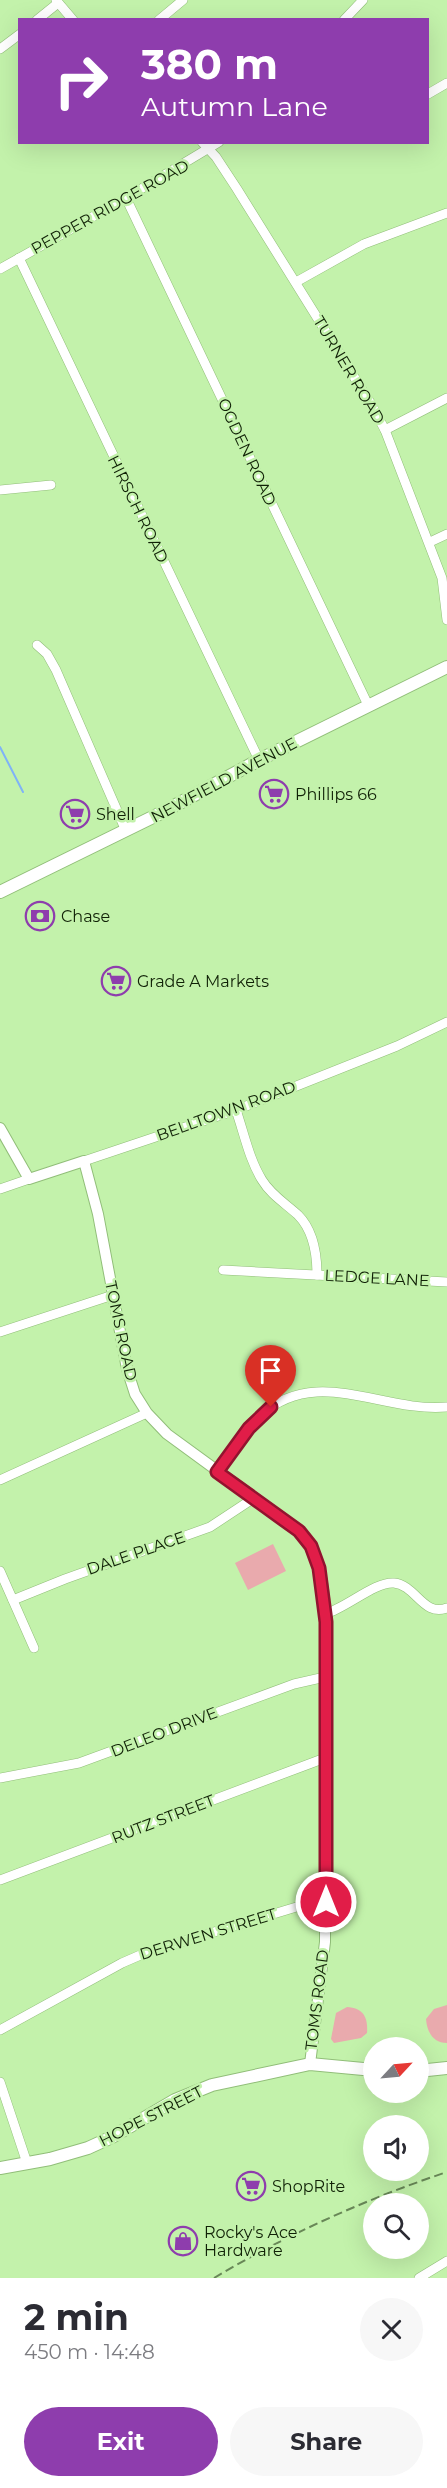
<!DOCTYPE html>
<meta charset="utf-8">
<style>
:root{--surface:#fff;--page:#f7f7f7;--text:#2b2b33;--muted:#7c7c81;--accent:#8e3dad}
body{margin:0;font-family:Montserrat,sans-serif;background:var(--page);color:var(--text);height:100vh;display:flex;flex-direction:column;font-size:22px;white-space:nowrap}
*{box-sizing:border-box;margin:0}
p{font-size:20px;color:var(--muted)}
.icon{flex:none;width:33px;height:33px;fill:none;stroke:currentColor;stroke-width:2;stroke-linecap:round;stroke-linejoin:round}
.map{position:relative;height:2278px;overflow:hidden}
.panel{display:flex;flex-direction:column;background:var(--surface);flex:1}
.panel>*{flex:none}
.top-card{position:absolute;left:18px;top:18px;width:411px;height:126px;border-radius:0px;box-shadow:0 6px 24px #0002;background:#8e3dad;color:#fff;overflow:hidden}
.needle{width:39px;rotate:64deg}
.controls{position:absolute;left:363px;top:2037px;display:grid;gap:12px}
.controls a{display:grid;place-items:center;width:66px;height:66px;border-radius:50%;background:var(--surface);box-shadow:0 6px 24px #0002;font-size:30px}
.pin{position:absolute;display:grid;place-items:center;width:51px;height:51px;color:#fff;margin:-62px -26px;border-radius:50% 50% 50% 0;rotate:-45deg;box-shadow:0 0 6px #0007}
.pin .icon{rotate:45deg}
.me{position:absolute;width:66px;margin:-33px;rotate:0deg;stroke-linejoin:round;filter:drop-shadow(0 0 4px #0008)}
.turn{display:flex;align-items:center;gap:21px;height:126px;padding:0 24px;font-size:27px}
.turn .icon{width:78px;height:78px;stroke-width:2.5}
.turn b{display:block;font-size:42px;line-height:51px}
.round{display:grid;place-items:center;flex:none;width:63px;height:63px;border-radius:32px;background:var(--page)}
.overview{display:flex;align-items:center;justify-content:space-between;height:102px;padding:0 24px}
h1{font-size:36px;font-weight:700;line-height:45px}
.primary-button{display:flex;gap:12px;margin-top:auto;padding:12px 24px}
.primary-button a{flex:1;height:69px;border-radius:36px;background:var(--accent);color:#fff;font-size:24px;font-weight:700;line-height:69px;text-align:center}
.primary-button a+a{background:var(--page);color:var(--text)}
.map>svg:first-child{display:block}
.green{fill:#e9aaad}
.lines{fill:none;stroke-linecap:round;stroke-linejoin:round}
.stream{stroke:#7fb3f7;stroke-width:2}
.minor-casing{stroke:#91be79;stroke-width:10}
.tertiary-casing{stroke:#91be79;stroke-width:12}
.secondary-casing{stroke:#91be79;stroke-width:14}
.minor{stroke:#fff;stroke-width:9}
.tertiary{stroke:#fff;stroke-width:10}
.secondary{stroke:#fff;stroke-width:12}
.rail{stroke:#688757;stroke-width:2;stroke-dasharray:9 4.5;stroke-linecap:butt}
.route-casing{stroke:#92132f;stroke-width:15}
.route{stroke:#e11d48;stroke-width:10}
.labels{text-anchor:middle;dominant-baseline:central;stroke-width:5;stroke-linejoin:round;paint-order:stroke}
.street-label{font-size:16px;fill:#102106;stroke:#c3f2ab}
.poi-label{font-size:16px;fill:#102106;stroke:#c3f2ab;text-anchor:start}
</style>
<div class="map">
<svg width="447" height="2278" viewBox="0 0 447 2278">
<rect width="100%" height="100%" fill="#c3f2ab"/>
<g class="green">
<polygon points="273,1544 286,1571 248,1590 235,1563"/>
<path d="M447 2005V2043C433 2043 427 2032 426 2019L434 2009Z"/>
<path d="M347 2007C364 2008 368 2018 367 2033L361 2038 334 2043 331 2039 336 2013Z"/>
</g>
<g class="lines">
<polyline class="stream" points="0,747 23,792"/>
<g class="minor-casing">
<g id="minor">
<polyline points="56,0 73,20"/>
<polyline points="37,20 58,3"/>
<polyline points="159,20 183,0"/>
<polyline points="344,20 363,0"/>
<polyline points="0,49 20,34"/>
<polyline points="428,94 447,83"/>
<polyline points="202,142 216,157 237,189 371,404 385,430 442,578 447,620"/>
<polyline points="126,198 368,705"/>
<polyline points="19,258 259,760"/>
<polyline points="0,269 126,198 219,142"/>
<polyline points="296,282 364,244 447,213"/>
<polyline points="385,430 447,398"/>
<polyline points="0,490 51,485"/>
<polyline points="430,542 447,534"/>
<polyline points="37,645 47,654 56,670 126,831"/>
<path d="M236 1110C244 1133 249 1159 262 1180 271 1195 285 1203 298 1215 314 1231 317 1254 317 1275"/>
<polyline points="84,1161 236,1110 397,1046 447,1022"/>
<polyline points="0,1189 29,1179"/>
<polyline points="223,1270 447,1282"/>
<polyline points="0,1332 113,1295"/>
<path d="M217 1471C231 1453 243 1432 260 1416 316 1364 382 1413 447 1407"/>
<polyline points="0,1480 147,1413"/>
<polyline points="0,1571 34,1648"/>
<polyline points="13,1600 65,1579 210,1527 254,1498"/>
<path d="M325 1614C346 1608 376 1581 394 1583 416 1585 423 1617 447 1608"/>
<polyline points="0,1778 79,1763 294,1684 325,1677"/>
<polyline points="0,1880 325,1758"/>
<polyline points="0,2030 122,1963 145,1953 303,1905 326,1902"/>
<polyline points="0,2082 27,2163"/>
<polyline points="419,2278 447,2261"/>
</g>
</g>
<g class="tertiary-casing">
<path id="tertiary" d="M0 1128 29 1179 84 1161 98 1214 127 1369 135 1394 147 1413 167 1434 293 1526C321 1551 324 1586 326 1622L325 1942 310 2064"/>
</g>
<g class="secondary-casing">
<g id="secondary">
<polyline points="0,892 163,812 259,760 447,667"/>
<polyline points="418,2071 447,2068"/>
<polyline points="0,2168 50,2159 88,2148 112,2137 175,2100 212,2085 310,2064 374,2070"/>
</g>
</g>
<use href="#minor" class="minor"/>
<use href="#tertiary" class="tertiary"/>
<use href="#secondary" class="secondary"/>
<path class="rail" d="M214 2278C288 2234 366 2199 447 2172"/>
</g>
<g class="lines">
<g class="route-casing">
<polyline id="route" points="271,1407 249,1428 217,1472 299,1531 311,1546 319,1568 326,1622 326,1902"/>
</g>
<use href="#route" class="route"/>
</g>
<defs>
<g id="supermarket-ring" transform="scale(1.5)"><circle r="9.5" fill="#c3f2ab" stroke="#8e3dad" stroke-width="1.5"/><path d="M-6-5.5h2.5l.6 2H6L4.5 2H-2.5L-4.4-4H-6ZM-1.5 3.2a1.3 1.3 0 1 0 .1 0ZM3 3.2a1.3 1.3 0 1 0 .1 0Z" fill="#8e3dad"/></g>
<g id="bank-ring" transform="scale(1.5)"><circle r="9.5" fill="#c3f2ab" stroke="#8e3dad" stroke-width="1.5"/><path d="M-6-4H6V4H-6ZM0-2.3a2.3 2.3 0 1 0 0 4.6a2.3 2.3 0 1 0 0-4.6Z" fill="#8e3dad"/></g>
<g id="shop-ring" transform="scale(1.5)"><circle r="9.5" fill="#c3f2ab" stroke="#8e3dad" stroke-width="1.5"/><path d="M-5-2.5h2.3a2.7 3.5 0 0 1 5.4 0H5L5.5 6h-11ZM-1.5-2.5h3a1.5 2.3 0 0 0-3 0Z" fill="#8e3dad"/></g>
</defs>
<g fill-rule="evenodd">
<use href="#supermarket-ring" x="274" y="794"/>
<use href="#supermarket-ring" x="75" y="814"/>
<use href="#bank-ring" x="40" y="916"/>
<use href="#supermarket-ring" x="116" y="981"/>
<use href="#supermarket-ring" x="251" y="2186"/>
<use href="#shop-ring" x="183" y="2241"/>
</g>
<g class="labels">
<g class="street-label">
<text transform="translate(110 207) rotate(-29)">PEPPER RIDGE ROAD</text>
<text transform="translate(349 370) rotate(59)">TURNER ROAD</text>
<text transform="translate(247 452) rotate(65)">OGDEN ROAD</text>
<text transform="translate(138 509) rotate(64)">HIRSCH ROAD</text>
<text transform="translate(224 780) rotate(-28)">NEWFIELD AVENUE</text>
<text transform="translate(226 1111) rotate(-20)">BELLTOWN ROAD</text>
<text transform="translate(377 1278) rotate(3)">LEDGE LANE</text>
<text transform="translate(121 1331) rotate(78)">TOMS ROAD</text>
<text transform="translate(136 1553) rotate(-19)">DALE PLACE</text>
<text transform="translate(164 1732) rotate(-21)">DELEO DRIVE</text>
<text transform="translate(163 1819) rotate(-21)">RUTZ STREET</text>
<text transform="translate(208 1934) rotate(-17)">DERWEN STREET</text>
<text transform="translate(317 2000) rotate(-83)">TOMS ROAD</text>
<text transform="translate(151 2116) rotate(-27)">HOPE STREET</text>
</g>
<g class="poi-label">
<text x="295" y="794">Phillips 66</text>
<text x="96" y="814">Shell</text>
<text x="61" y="916">Chase</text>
<text x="137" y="981">Grade A Markets</text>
<text x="272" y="2186">ShopRite</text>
<text x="204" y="2232">Rocky's Ace<tspan x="204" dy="18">Hardware</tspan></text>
</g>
</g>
</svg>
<div class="controls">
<a><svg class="needle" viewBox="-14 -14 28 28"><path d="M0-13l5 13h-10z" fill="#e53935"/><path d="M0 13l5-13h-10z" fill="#7c7c81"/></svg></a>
<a><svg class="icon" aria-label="sound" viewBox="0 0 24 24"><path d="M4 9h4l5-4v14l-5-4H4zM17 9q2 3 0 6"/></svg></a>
<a><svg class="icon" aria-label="search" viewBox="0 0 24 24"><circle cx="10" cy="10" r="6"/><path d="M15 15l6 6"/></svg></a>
</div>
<div class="pin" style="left:271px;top:1407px;background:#d93025"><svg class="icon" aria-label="arrive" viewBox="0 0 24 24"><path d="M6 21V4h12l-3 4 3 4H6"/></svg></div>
<svg class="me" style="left:326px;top:1902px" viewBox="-20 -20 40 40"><circle r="17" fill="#e11d48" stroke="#fff" stroke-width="3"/><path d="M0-11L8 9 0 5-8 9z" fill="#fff"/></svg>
<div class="top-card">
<div class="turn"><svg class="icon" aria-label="right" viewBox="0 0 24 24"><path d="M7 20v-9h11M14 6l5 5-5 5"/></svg><div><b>380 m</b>Autumn Lane</div></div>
</div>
</div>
<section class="panel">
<div class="overview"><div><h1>2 min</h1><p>450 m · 14:48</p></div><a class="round"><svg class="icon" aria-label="close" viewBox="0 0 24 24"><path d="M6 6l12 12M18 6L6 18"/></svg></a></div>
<div class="primary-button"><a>Exit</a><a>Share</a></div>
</section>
